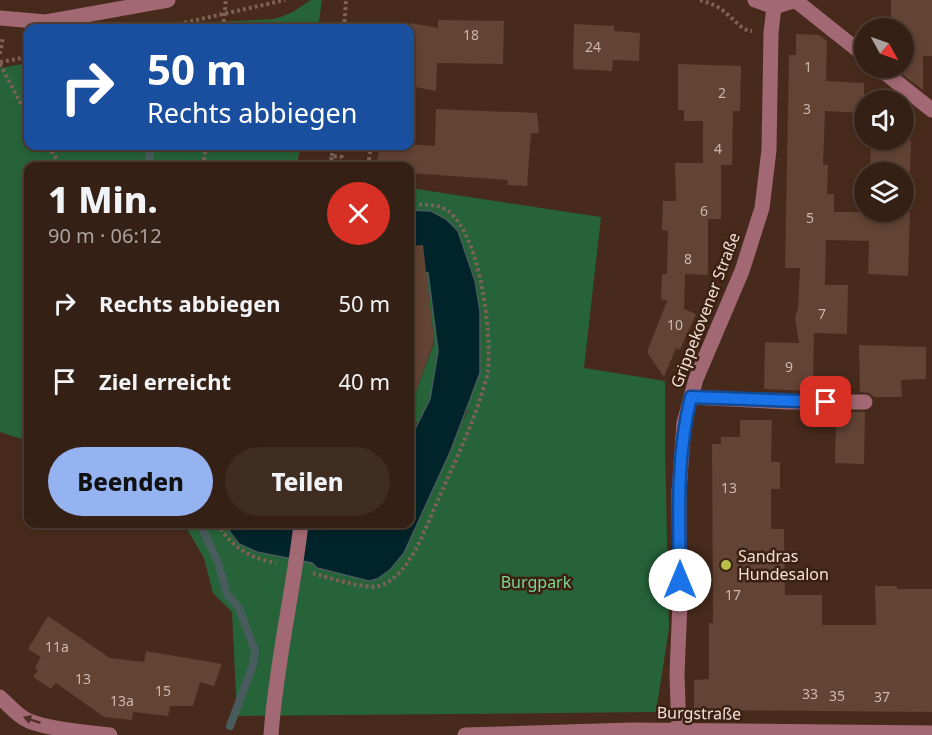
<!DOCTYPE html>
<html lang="de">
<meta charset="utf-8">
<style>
:root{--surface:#352015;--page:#402d22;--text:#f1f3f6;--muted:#aaa3a0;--line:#4f3e34;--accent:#95b2f1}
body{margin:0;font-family:"Noto Sans",sans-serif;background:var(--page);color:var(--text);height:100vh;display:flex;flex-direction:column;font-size:22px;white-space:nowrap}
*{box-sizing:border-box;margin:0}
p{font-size:20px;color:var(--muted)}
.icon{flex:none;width:33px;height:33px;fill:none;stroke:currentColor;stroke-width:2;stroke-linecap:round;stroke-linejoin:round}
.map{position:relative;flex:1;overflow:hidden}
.drawer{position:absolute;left:24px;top:162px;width:390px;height:366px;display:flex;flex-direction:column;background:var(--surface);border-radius:12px;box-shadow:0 3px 9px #0003,0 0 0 2px var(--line)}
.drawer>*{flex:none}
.guide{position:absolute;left:24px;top:24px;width:390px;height:126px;border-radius:12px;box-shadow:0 3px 9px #0003,0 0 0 2px var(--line);background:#1a4fa0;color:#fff;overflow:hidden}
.needle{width:39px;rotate:130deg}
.fabs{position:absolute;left:854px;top:18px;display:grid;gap:12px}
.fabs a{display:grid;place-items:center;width:60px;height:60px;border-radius:50%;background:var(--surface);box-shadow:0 3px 9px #0003,0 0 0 2px var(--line);font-size:30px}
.pin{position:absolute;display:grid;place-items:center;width:51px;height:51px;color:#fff;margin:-26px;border-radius:12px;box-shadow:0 3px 9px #0006}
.me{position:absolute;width:66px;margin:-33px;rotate:0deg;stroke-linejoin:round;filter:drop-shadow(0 0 4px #0008)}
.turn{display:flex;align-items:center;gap:21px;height:126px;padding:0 24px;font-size:27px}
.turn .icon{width:78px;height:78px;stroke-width:2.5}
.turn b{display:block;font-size:42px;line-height:51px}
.round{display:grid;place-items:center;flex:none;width:63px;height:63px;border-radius:32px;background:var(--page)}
.head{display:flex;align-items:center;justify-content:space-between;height:102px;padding:0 24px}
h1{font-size:36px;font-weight:800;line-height:45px}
.cta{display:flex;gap:12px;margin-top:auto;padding:12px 24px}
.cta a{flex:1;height:69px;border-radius:36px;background:var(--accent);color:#111;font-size:24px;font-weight:800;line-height:69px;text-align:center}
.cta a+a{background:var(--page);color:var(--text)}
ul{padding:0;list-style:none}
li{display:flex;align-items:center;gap:18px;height:78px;padding:0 24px}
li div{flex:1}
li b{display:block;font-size:22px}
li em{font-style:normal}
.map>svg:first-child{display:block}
.green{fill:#276338}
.water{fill:#002429;stroke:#495c5d;stroke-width:1.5}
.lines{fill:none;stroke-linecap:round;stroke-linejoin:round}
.stream{stroke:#495c5d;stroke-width:8}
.building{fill:#624334}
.path{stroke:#7c6256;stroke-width:4;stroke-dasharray:3 3;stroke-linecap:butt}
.minor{stroke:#a26974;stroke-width:15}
.oneway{fill:#502f26}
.route-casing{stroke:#114b97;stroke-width:15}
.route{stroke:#1a73e8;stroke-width:10}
.poi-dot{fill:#b7c148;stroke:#3c2112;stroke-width:2}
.labels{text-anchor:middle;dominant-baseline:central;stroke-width:5;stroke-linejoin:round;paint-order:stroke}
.number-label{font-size:14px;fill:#ceb8ae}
.street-label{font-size:16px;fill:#f2dfd6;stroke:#3c2112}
.poi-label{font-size:16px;fill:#f2dfd6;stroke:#3c2112;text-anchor:start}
.park-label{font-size:16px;fill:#7bd892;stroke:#3c2112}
</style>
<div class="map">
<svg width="932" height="735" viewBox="0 0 932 735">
<rect width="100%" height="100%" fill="#472a1c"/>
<g class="green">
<polygon points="311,0 322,0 318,28 162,28 173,24 275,19 293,12"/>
<polygon points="28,63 28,146 300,146 297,166 28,166 28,441 0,432 0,68"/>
<path d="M410 188 601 217 584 368 665 381V447L669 628 656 712 237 716 232 612 213 593 204 558 184 524H224L239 544 312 563 317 568 369 581C385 577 394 565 404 553L467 412 480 311 476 281 458 232 446 219 431 211 410 210Z"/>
<polygon points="410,268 428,273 438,351 430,399 418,423 410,420 410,407 434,343 426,276 410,274"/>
</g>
<polygon class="water" points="410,210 431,211 446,219 458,231 475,281 480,311 480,373 451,450 404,553 390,570 377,579 369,581 317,568 312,563 257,552 239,544 224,524 410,524 410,439 430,399 438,351 428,273 410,268"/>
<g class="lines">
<g class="stream">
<polyline points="148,166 151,146"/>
<polyline points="200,524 218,562 227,594 239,608 255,651 253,665 230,726"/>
</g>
</g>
<g class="building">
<polygon points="891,0 932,0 932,56 923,56 923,90 903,75 903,28 891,28"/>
<polygon points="438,20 504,21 503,64 437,63 436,91 410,86 410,23 438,28"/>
<polygon points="574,24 614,26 614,31 640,33 639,61 613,60 612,71 573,69"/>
<polygon points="796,34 819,35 827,41 826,81 864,83 864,113 825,111 823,165 828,165 827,194 834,194 834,212 910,212 908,276 868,274 869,241 826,240 825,285 848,285 847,334 814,333 813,391 764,389 765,342 799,343 795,317 798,309 800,268 785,268 789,55 796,55"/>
<polygon points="678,64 741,66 740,111 733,111 732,165 721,165 721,219 708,219 708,275 685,274 684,309 696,314 680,350 676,348 664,377 647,352 667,301 661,299 662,274 667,274 668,231 662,230 663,201 676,201 675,163 703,163 703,121 684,121 684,110 678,110"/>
<polygon points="436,109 537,113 539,133 531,133 527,186 507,185 508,180 410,173 410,166 377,166 379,146 410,146 410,144 435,146"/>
<polygon points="871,140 911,140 910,172 870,172"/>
<polygon points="423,245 434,341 412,402 410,401 410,246"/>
<polygon points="859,345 926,347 926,379 901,380 902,397 874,397 869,393 860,392"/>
<polygon points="836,412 865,412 864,464 835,463"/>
<polygon points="740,420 772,420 771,462 780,462 780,489 771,489 771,529 784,529 785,595 822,595 822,625 876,625 875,586 897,586 897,589 932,589 932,712 694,710 694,680 709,679 709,623 713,623 712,444 721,444 721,437 740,437"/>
<polygon points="48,616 110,658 144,662 146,651 222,664 214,686 200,682 193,706 170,706 168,716 133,712 132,720 104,717 56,683 51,689 33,677 38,671 35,667 41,657 28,649"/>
</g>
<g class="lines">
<g class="path">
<path d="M700 0C710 3 720 7 727 14 736 21 741 30 752 31"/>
<polyline points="161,28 285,0"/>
<polyline points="223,28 226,0"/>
<polyline points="344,28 346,1"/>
<polyline points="0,54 3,37"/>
<polyline points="0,62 28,57"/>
<polyline points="0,64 28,117"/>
<polyline points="48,146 61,166"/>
<polyline points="332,156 333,146"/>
<polyline points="203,166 206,146"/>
<polyline points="330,166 332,156 342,157 346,166 355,166"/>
<polyline points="368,166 371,146"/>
<path d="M217 524C234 548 247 557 276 563"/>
<path d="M313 573C326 577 367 590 379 586 411 576 426 525 439 498 454 463 471 429 482 393 484 386 487 378 488 371 492 334 480 222 441 207 432 204 419 205 410 204"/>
</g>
<g class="minor">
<polyline points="755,0 774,7 796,0"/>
<polyline points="796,1 864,55"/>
<polyline points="0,18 46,22 168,0"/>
<polyline points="879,68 932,110"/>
<polyline points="691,397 788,402 865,402"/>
<path d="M0 697C9 705 17 716 29 721 49 729 88 733 110 735"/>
<path d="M271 735C276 664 293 594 301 524"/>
<polyline points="465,735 632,730 932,733"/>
<polyline points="679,735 677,674 680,602 679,492 684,423 696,379 742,271 762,208 769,150 771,33 774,7"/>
</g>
</g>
<defs><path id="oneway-solid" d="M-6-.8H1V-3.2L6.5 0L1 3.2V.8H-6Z" transform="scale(1.5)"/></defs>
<use class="oneway" href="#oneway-solid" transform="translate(32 720) rotate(-161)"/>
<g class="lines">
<g class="route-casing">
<path id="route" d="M680 580C679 519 676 456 691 397L826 402"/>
</g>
<use href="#route" class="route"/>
</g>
<circle class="poi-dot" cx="726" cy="565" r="6"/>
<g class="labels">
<g class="number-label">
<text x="471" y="34">18</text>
<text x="593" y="46">24</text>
<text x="808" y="66">1</text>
<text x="722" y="92">2</text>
<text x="807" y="108">3</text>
<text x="718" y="148">4</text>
<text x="704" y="210">6</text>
<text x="810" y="217">5</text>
<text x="688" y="258">8</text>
<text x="822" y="313">7</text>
<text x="675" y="324">10</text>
<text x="789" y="366">9</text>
<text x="729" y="487">13</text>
<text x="733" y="594">17</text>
<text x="57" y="646">11a</text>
<text x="83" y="678">13</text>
<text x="163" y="690">15</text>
<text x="810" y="693">33</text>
<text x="837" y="695">35</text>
<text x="882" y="696">37</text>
<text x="122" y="700">13a</text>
</g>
<g class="street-label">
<text transform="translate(705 310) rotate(-69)">Grippekovener Straße</text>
<text transform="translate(699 713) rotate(1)">Burgstraße</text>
</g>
<g class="poi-label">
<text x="738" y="556">Sandras<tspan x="738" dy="18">Hundesalon</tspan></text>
</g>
<g class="park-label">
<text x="536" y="582">Burgpark</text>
</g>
</g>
</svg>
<div class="fabs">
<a><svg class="needle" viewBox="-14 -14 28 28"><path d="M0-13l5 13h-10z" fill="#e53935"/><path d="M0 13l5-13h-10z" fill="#aaa3a0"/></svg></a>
<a><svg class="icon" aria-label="sound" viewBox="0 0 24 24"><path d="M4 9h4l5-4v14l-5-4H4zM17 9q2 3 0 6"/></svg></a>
<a><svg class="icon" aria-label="layers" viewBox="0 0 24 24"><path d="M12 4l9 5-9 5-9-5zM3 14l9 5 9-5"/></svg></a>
</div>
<div class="pin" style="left:826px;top:402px;background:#d93025"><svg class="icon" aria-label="arrive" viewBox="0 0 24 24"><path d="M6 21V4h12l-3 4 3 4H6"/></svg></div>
<svg class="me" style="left:680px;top:580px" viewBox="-20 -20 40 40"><circle r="19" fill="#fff"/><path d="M0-13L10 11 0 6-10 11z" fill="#1a73e8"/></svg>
<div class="guide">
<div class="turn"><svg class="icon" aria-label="right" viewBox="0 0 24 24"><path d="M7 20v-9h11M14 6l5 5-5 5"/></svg><div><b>50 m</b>Rechts abbiegen</div></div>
</div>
<section class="drawer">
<div class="head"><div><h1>1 Min.</h1><p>90 m · 06:12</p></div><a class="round" style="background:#d93025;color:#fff"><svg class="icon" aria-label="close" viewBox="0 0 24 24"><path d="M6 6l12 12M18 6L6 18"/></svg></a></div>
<ul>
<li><svg class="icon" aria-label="right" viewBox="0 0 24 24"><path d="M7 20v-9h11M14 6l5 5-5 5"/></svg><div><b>Rechts abbiegen</b></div><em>50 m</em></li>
<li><svg class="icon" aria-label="arrive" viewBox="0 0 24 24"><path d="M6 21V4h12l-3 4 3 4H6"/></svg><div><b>Ziel erreicht</b></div><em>40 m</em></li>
</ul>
<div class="cta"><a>Beenden</a><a>Teilen</a></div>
</section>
</div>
